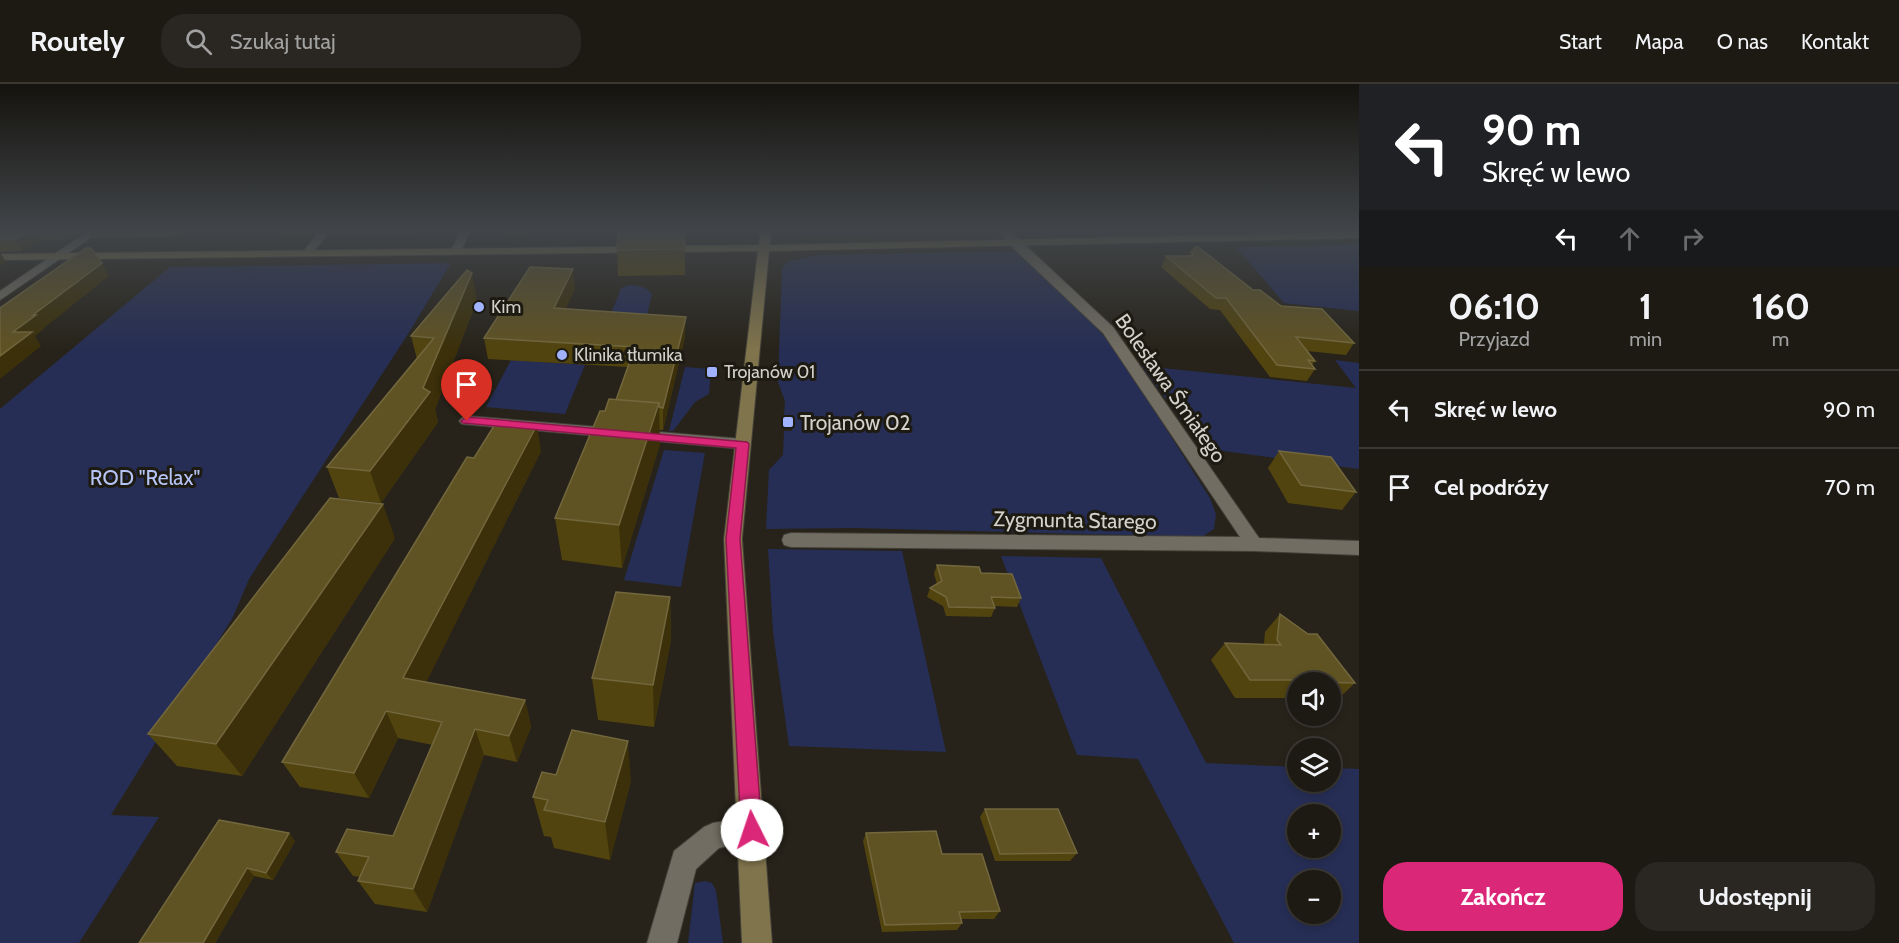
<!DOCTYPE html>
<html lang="pl">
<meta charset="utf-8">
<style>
:root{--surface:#1d1a14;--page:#2a2722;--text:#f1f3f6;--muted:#a0a1a0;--line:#3b3834;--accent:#db2777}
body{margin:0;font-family:Cabin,sans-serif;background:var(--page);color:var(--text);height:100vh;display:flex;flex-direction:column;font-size:22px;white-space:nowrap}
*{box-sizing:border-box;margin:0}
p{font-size:20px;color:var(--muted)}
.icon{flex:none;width:33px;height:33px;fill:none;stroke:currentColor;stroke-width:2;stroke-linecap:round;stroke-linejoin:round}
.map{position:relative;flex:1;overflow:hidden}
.drawer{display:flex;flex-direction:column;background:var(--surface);width:540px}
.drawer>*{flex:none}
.banner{background:#202124;color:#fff;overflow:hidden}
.tools{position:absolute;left:1287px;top:588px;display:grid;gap:12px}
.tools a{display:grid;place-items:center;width:54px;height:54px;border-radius:50%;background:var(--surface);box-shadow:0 3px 9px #0003,0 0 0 2px var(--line);font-size:30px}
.pin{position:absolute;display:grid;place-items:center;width:51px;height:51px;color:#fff;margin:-62px -26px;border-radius:50% 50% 50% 0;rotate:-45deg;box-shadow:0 0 6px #0007}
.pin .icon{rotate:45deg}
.me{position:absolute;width:66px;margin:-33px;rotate:356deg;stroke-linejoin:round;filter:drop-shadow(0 0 4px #0008)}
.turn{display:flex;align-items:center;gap:21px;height:126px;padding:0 24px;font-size:27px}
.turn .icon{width:78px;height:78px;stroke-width:2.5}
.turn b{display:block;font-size:42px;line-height:51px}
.lanes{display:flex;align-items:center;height:57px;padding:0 24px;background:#0003;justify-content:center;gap:30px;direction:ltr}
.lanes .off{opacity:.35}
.eta{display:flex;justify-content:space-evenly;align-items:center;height:102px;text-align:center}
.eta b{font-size:36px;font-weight:700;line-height:42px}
.button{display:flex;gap:12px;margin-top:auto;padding:12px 24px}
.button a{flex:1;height:69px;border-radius:24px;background:var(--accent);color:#fff;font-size:24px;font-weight:700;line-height:69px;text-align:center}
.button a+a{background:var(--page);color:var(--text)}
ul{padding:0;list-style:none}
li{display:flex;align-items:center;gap:18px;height:78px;padding:0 24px;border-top:2px solid var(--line)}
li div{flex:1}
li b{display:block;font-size:22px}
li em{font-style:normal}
header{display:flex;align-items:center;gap:36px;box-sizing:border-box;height:84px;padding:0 30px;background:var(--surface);border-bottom:2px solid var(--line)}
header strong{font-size:28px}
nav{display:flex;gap:33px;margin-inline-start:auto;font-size:21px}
.search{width:420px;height:54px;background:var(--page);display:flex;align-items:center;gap:15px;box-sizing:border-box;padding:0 21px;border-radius:24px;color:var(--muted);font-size:22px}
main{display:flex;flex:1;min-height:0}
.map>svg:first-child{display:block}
.green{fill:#262e55;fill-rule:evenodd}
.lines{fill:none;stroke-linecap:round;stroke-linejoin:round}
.street-casing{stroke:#434038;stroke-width:2}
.secondary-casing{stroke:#434038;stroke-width:2}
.street{fill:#716d62;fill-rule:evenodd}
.secondary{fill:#80744c;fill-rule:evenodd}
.wall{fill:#52440e}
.shaded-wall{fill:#3b300a}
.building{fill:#605323;stroke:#72673d;stroke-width:1.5}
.route{fill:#db2777;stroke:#8e194d;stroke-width:1.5}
.poi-dot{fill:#a1b3fd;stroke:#1d1a11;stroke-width:2}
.labels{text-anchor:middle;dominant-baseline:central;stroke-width:6;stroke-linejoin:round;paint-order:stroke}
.far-poi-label{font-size:18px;fill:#d3d1cb;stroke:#1d1a11;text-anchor:start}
.street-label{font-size:21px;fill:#d3d1cb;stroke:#1d1a11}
.poi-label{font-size:21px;fill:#d3d1cb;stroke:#1d1a11;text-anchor:start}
.park-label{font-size:21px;fill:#b6c3f5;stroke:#1d1a11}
</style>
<header>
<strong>Routely</strong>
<div class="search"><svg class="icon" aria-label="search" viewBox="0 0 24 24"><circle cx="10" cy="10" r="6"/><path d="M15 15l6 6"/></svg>Szukaj tutaj</div>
<nav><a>Start</a><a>Mapa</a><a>O nas</a><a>Kontakt</a></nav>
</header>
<main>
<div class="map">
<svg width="1359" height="859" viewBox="0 0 1359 859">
<rect width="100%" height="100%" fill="#27231a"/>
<g class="green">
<polygon points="876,146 880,151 817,152 792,147"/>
<polygon points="1359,160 1359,227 1284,219 1236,163"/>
<polygon points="1015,167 1088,234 1116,266 1210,414 1216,430 1214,445 1202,453 854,444 766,445 769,386 783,371 784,347 792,347 793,332 784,331 785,317 778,298 782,184 788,177 817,171"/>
<polygon points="451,179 408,250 249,495 233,533 111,731 159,733 79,859 0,859 0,325 170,183"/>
<path d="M629 201C638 202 646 202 652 210L647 231 611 230 621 204Z"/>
<polygon points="511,276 585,281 565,330 486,323"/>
<polygon points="1335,276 1359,279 1359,385 1201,364 1142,282 1356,304"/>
<polygon points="685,283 711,285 709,310 695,318 673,347 669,347"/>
<polygon points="664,366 705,369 681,503 624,496"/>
<polygon points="768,465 902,467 946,668 789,662 773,548"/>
<path d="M1001 472 1101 474 1206 679 1297 683 1298 698H1330L1331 684 1359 685V859H1234L1138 675 1077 671ZM1298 730H1330V764H1298ZM1298 796H1330V830H1298Z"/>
<polygon points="705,797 712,799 716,807 723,859 688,859 695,799"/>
</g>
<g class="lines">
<g class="street-casing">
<g id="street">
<polygon points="90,146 102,146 0,216 0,207"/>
<polygon points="320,146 331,146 311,171 303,171 302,169"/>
<polygon points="461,146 471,146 460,169 452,169 451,167"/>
<polygon points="998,146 1009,146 1113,243 1259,454 1359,457 1359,471 1254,467 791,463 784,461 782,456 784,451 791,449 1240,453 1103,249 1009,160"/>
<polygon points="1255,146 1267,146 1275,153 1266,155"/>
<polygon points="467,332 743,355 751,360 743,365 462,340 459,337 462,334"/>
<polygon points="751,733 760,737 764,746 760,755 719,764 696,785 677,859 647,859 674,767 704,743 713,739"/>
</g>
</g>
<g class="secondary-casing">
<polygon id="secondary" points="761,146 771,146 770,161 1359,148 1359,154 769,167 742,455 772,859 742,859 724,455 758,167 0,176 0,170 759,161"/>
</g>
<use href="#street" class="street"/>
<use href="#secondary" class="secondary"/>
</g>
<g class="wall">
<polygon points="0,146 86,146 73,155 42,156 23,167 0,168"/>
<polygon points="89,146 190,146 183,152 93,155"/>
<polygon points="275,146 318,146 314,150 277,151"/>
<polygon points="329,146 421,146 419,150 331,150"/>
<polygon points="499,146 532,146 530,150 500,151"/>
<polygon points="685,165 685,191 618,192 617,166"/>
<polygon points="1191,168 1253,206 1354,259 1346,271 1307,267 1315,277 1312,281 1315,285 1307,297 1270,293 1220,226 1210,225 1161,183 1166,172 1189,172"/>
<polygon points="575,205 565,225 685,253 663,346 659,346 660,360 622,484 562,476 555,434 605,327 616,316 628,283 488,275 484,254"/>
<polygon points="477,216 435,325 438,338 381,419 339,414 327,383 417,275 411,252"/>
<polygon points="541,367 426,598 525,616 531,643 517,678 484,671 427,828 375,820 358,797 360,793 353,792 336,768 393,752 433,661 398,654 369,714 300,703 282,678 474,374"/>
<polygon points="1279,367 1356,408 1342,426 1288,419 1268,384"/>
<polygon points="395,454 242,692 177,682 148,650"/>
<polygon points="937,481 981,489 1021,514 1017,523 994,522 995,524 991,533 946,532 943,522 927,513 930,504 937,500 934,490"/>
<polygon points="670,513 671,556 654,643 598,636 592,594"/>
<polygon points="1280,530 1355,599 1336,617 1330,617 1330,598 1298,598 1298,617 1291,617 1289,614 1235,614 1211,576 1225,559 1264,560 1265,548"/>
<polygon points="556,691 631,697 610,776 554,764 551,753 544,752 533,713"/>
<polygon points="985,725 1077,769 1070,777 995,777 980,733"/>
<polygon points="219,736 295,757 273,796 254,792 215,859 139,859"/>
<polygon points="866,749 1000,827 994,835 961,835 962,839 957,846 882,848 863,757"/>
</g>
<g class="shaded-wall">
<polygon points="31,146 36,146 42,156 23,167 15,155"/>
<polygon points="68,146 86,146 73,155"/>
<polygon points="181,146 190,146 183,152"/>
<polygon points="312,146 318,146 314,150"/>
<polygon points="0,168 6,178 0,182"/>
<polygon points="102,179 109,192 44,244 44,245 35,252 41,262 0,295 0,272 13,248 33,231"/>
<polygon points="573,185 575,205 556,245 554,224"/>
<polygon points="472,189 477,216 435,325 438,338 381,419 370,387 423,304"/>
<polygon points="686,233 685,253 663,346 663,324"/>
<polygon points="659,319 660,360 622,484 619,441"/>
<polygon points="537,341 541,367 415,621 403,594"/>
<polygon points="383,420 395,454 242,692 216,660"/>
<polygon points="670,513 671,556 654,643 653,601"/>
<polygon points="525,616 531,643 517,678 509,652"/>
<polygon points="386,627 398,654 369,714 354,689"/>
<polygon points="475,645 484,671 427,828 413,805"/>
<polygon points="628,657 631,697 610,776 605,738"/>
<polygon points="289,749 295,757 273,796 266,789"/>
<polygon points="247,784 254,792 215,859 203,859"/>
</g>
<g class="building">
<polygon points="0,146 31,146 15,155 0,156"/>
<polygon points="618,146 684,146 685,165 617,166"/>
<polygon points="1197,162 1253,206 1260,206 1281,222 1322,225 1354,259 1296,253 1315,277 1308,276 1315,285 1277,281 1226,214 1216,214 1166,172 1194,172 1191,168"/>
<polygon points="86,164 91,164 102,179 33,231 36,231 13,248 32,248 0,272 0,224"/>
<polygon points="530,183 573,185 554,224 686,233 663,324 659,323 659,319 616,316 635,263 484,254"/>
<polygon points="467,186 472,189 423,304 430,308 370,387 327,383 434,254 411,252"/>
<polygon points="609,315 659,319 619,441 555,434 600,327 605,327"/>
<polygon points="497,337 537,341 403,594 525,616 509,652 475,645 413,805 358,797 369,773 336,768 347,745 393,752 442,638 386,627 354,689 282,678 467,373 474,374"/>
<polygon points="1279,367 1331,373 1356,408 1301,401"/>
<polygon points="330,414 383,420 216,660 148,650"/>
<polygon points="937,481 979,483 981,489 1012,490 1021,514 991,513 995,524 949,523 946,513 930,504 942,497"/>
<polygon points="616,508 670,513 653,601 592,594"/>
<polygon points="1280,530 1308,550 1317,550 1355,599 1307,598 1306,596 1250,596 1225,559 1281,561 1277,556"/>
<polygon points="572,646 628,657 605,738 544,726 548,716 533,713 542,688 556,691"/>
<polygon points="985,725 1058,725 1077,769 1000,770"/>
<polygon points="219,736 289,749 266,789 247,784 203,859 139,859"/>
<polygon points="936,747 942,770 982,770 1000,827 959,828 962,839 885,841 866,749"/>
</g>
<linearGradient id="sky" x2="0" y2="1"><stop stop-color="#15130e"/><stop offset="0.55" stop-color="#414549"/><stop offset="1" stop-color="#414549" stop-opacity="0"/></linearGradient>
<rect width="1359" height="266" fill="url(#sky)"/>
<polygon class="route" points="467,333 747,358 749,360 740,455 762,746 759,753 752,755 744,753 741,746 726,455 736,364 463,339 461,337"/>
<g class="poi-dot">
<circle cx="479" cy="223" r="6"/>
<circle cx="562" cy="271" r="6"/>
<rect x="706" y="282" width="12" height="12" rx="3"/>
<rect x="782" y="332" width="12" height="12" rx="3"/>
</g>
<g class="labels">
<g class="far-poi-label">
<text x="491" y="223">Kim</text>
<text x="574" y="271">Klinika tłumika</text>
<text x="724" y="288">Trojanów 01</text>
</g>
<g class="street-label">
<text transform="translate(1171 304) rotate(55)">Bolesława Śmiałego</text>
<text transform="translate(1075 436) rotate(1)">Zygmunta Starego</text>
</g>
<g class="poi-label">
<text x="800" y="338">Trojanów 02</text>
</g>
<g class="park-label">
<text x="145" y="393">ROD "Relax"</text>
</g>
</g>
</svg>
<div class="tools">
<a><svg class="icon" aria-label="sound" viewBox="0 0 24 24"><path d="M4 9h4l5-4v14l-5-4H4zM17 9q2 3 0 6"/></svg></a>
<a><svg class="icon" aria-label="layers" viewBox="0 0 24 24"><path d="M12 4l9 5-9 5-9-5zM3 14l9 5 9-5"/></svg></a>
<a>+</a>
<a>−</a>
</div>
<div class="pin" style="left:467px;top:337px;background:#d93025"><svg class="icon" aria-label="arrive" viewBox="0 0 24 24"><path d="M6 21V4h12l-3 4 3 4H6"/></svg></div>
<svg class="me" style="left:752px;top:746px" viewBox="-20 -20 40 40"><circle r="19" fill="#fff"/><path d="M0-13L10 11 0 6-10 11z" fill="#db2777"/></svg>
</div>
<section class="drawer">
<div class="banner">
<div class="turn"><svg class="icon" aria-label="left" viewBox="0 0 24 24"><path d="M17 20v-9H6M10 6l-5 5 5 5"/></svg><div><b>90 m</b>Skręć w lewo</div></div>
<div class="lanes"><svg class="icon" aria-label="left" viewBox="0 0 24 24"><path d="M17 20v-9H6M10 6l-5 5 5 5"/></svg><svg class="icon off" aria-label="ahead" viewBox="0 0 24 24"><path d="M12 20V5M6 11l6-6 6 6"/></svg><svg class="icon off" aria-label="right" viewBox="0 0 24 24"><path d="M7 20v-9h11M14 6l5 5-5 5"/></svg></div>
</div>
<div class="eta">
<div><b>06:10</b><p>Przyjazd</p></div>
<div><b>1</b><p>min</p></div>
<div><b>160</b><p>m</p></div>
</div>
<ul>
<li><svg class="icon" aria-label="left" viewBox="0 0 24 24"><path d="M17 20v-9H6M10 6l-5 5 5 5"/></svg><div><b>Skręć w lewo</b></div><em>90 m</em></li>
<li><svg class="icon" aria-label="arrive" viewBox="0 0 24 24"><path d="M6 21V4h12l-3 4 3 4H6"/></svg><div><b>Cel podróży</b></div><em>70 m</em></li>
</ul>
<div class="button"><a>Zakończ</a><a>Udostępnij</a></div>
</section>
</main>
